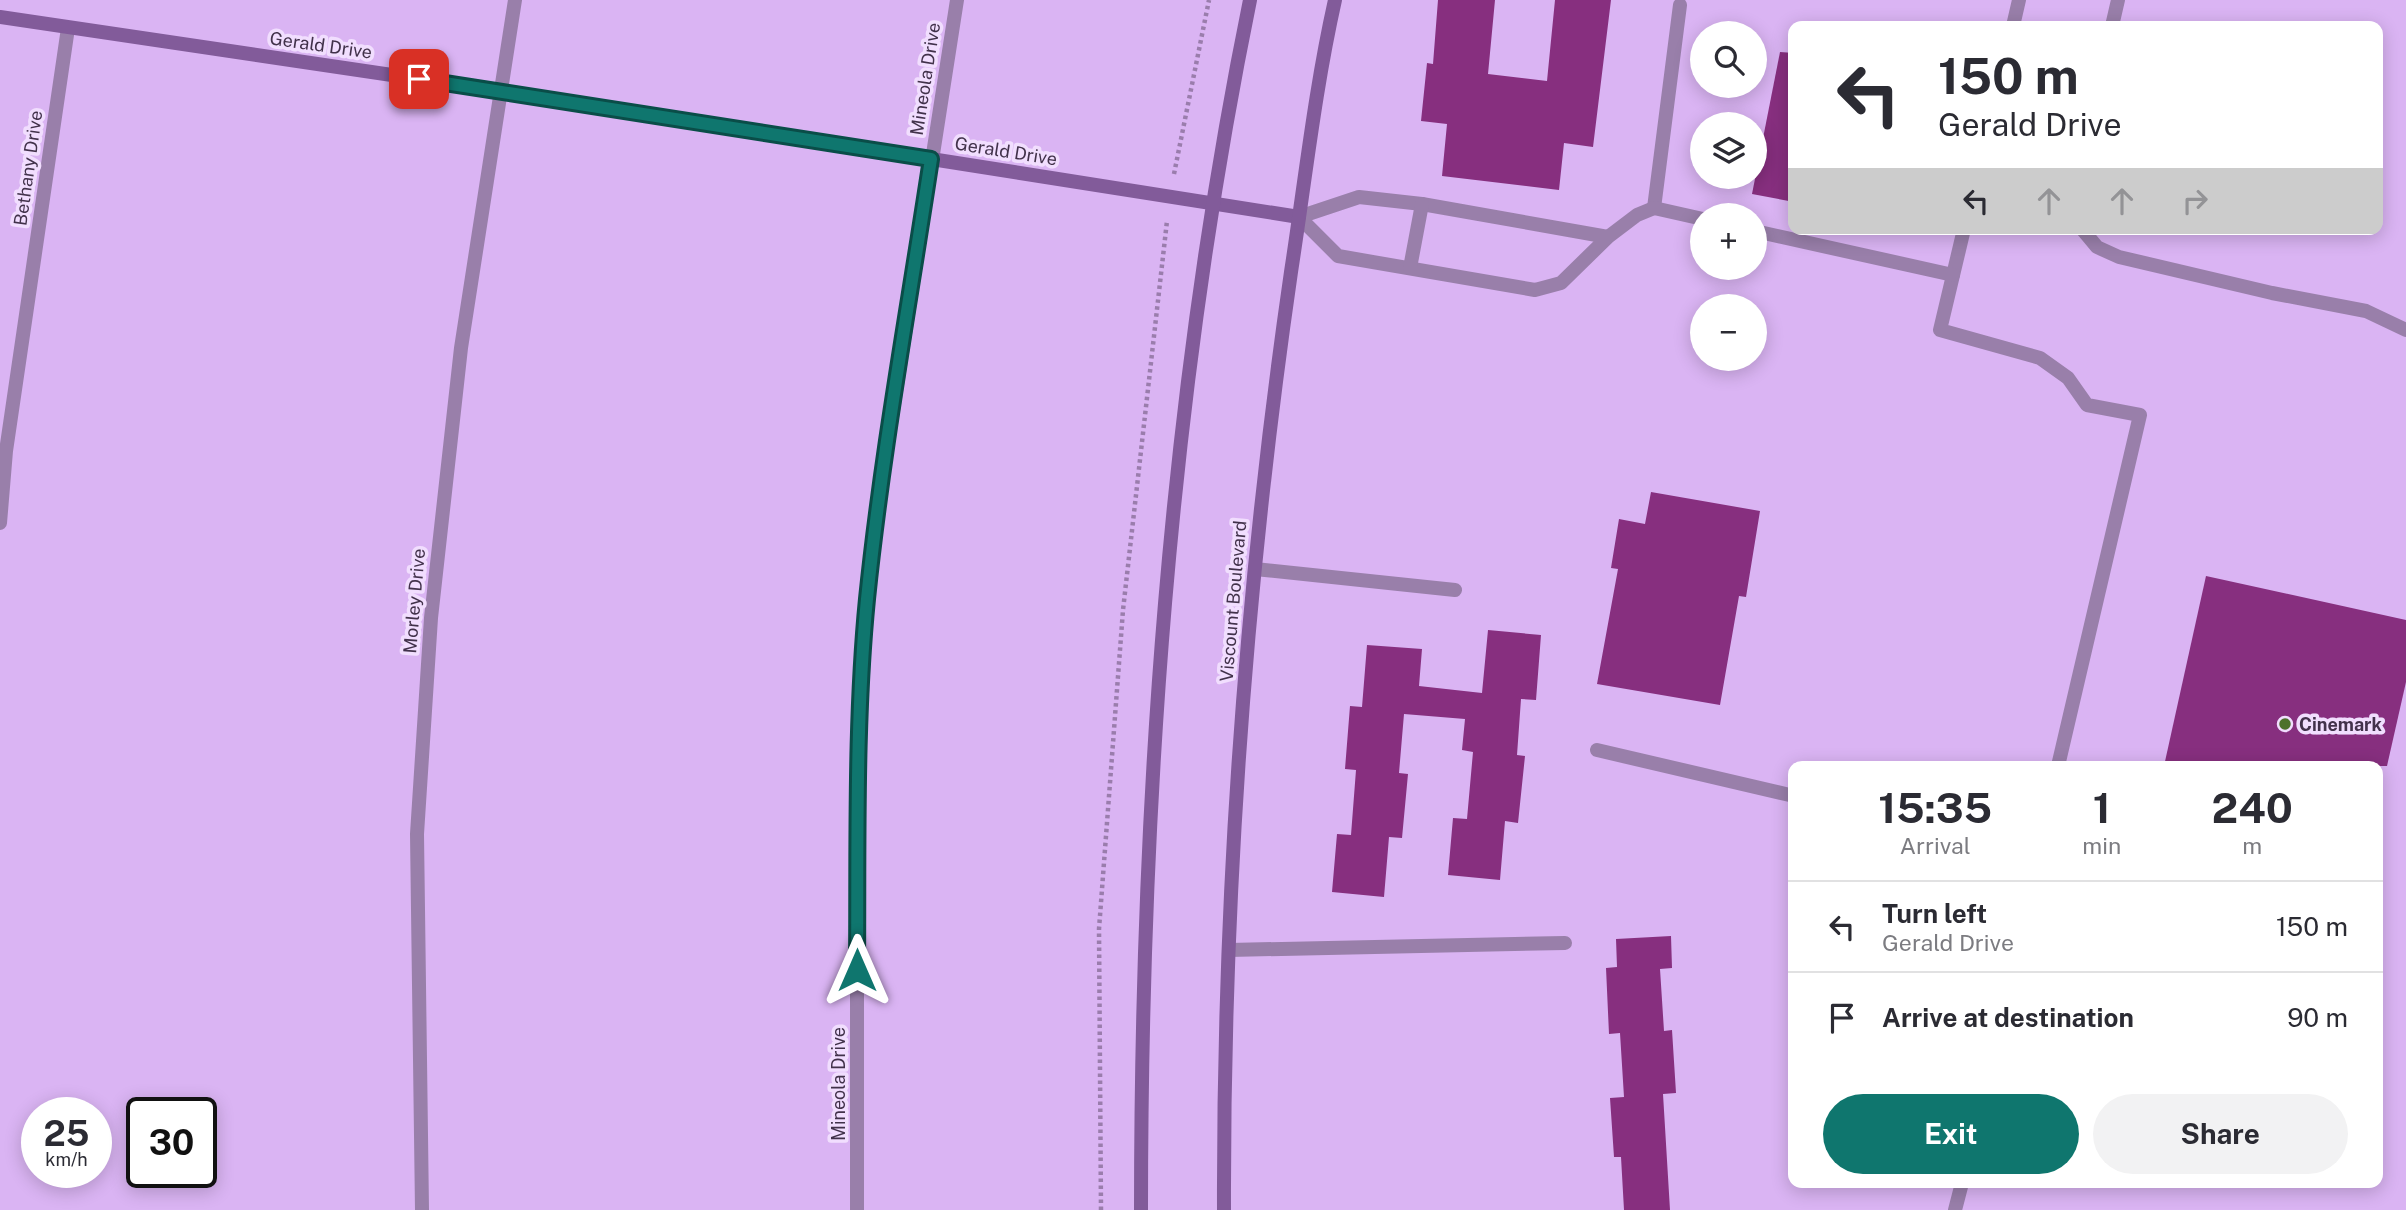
<!DOCTYPE html>
<meta charset="utf-8">
<style>
:root{--surface:#fff;--page:#f2f2f3;--text:#2b2b33;--muted:#7c7c81;--line:#e1e1e2;--accent:#0f766e}
body{margin:0;font-family:"Public Sans",sans-serif;background:var(--page);color:var(--text);height:100vh;display:flex;flex-direction:column;font-size:26px;white-space:nowrap}
*{box-sizing:border-box;margin:0}
p{font-size:23px;color:var(--muted)}
.icon{flex:none;width:38px;height:38px;fill:none;stroke:currentColor;stroke-width:2;stroke-linecap:round;stroke-linejoin:round}
.map{position:relative;flex:1;overflow:hidden}
.sheet{position:absolute;left:1788px;top:761px;width:595px;height:427px;display:flex;flex-direction:column;background:var(--surface);border-radius:14px;box-shadow:0 4px 18px #0003}
.sheet>*{flex:none}
.guide{position:absolute;left:1788px;top:21px;width:595px;height:214px;border-radius:14px;box-shadow:0 4px 18px #0003;background:#fff;color:var(--text);overflow:hidden}
.fabs{position:absolute;left:1690px;top:21px;display:grid;gap:14px}
.fabs a{display:grid;place-items:center;width:77px;height:77px;border-radius:50%;background:var(--surface);box-shadow:0 4px 18px #0003;font-size:35px}
.speed{position:absolute;left:21px;top:1097px;display:flex;gap:14px;font-size:35px;font-weight:700;text-align:center}
.speed>*{display:grid;place-content:center;width:91px;height:91px;border-radius:50%;background:var(--surface);box-shadow:0 4px 18px #0003;line-height:1}
.speed small{font-size:18px;font-weight:400}
.speed .limit{border:4px solid #111;border-radius:10px;background:#fff;color:#111}
.pin{position:absolute;display:grid;place-items:center;width:60px;height:60px;color:#fff;margin:-30px;border-radius:14px;box-shadow:0 4px 10px #0006}
.me{position:absolute;width:77px;margin:-38px;rotate:0deg;stroke-linejoin:round;filter:drop-shadow(0 0 5px #0008)}
.turn{display:flex;align-items:center;gap:24px;height:147px;padding:0 35px;font-size:32px}
.turn .icon{width:91px;height:91px;stroke-width:2.5}
.turn b{display:block;font-size:49px;line-height:60px}
.lanes{display:flex;align-items:center;height:66px;padding:0 35px;background:#0003;justify-content:center;gap:35px;direction:ltr}
.lanes .off{opacity:.35}
.eta{display:flex;justify-content:space-evenly;align-items:center;height:119px;text-align:center}
.eta b{font-size:42px;font-weight:700;line-height:49px}
.action{display:flex;gap:14px;margin-top:auto;padding:14px 35px}
.action a{flex:1;height:80px;border-radius:42px;background:var(--accent);color:#fff;font-size:28px;font-weight:700;line-height:80px;text-align:center}
.action a+a{background:var(--page);color:var(--text)}
ul{padding:0;list-style:none}
li{display:flex;align-items:center;gap:21px;height:91px;padding:0 35px;border-top:2px solid var(--line)}
li div{flex:1}
li b{display:block;font-size:26px}
li em{font-style:normal}
.map>svg:first-child{display:block}
.building{fill:#872f7f}
.lines{fill:none;stroke-linecap:round;stroke-linejoin:round}
.path{stroke:#9a7dac;stroke-width:4.5;stroke-dasharray:3.5 3.5;stroke-linecap:butt}
.lane{stroke:#997faa;stroke-width:14}
.street{stroke:#997faa;stroke-width:14}
.secondary{stroke:#825b9a;stroke-width:14}
.route-casing{stroke:#0a4d48;stroke-width:18}
.route{stroke:#0f766e;stroke-width:12}
.poi-dot{fill:#4d712a;stroke:#f1defe;stroke-width:2.5}
.labels{text-anchor:middle;dominant-baseline:central;stroke-width:7;stroke-linejoin:round;paint-order:stroke}
.street-label{font-size:18px;fill:#42324b;stroke:#f1defe}
.poi-label{font-size:18px;font-weight:bold;fill:#42324b;stroke:#f1defe;text-anchor:start}
</style>
<div class="map">
<svg width="2406" height="1210" viewBox="0 0 2406 1210">
<rect width="100%" height="100%" fill="#dab4f3"/>
<g class="building">
<polygon points="1438,0 1495,0 1488,74 1547,81 1555,0 1611,0 1593,147 1564,143 1559,190 1442,176 1447,124 1421,121 1427,63 1433,64"/>
<polygon points="1780,52 1794,53 1794,202 1752,194"/>
<polygon points="1651,492 1760,511 1746,597 1739,596 1720,705 1597,684 1618,569 1611,568 1619,519 1645,524"/>
<polygon points="2206,576 2406,620 2406,682 2387,766 2164,766"/>
<polygon points="1488,630 1541,635 1536,700 1521,699 1517,755 1525,756 1518,823 1505,821 1500,880 1448,875 1453,818 1467,819 1473,752 1462,750 1465,719 1404,714 1399,773 1408,774 1402,838 1389,837 1384,897 1332,892 1337,834 1351,835 1356,770 1345,769 1350,706 1362,707 1367,645 1422,649 1419,686 1482,693"/>
<polygon points="1671,936 1672,968 1660,969 1664,1031 1672,1030 1676,1093 1663,1094 1670,1210 1624,1210 1621,1157 1614,1157 1610,1098 1624,1097 1620,1033 1609,1034 1606,968 1617,967 1616,939"/>
</g>
<g class="lines">
<g class="path">
<polyline points="1174,174 1209,0"/>
<polyline points="1101,1210 1099,929 1123,610 1167,221"/>
</g>
<g class="lane">
<polyline points="2013,26 2019,0"/>
<polyline points="2112,26 2118,0"/>
<polyline points="1654,208 1680,5"/>
<polyline points="1964,229 1940,330 2040,358 2068,378 2087,405 2140,415 2058,766"/>
<polyline points="2082,229 2097,247 2119,257 2272,293 2366,311 2406,330"/>
<polyline points="1755,231 1953,275"/>
<polyline points="1608,237 1422,204 1359,197 1299,217 1338,256 1535,290 1561,283 1608,237 1637,215 1654,208 1703,219"/>
<polyline points="1410,268 1422,204"/>
<polyline points="1255,569 1455,590"/>
<polyline points="1597,750 1794,796"/>
<polyline points="1229,950 1565,943"/>
<polyline points="1955,1210 1962,1183"/>
</g>
<g class="street">
<polyline points="0,523 6,451 68,28"/>
<polyline points="422,1210 417,834 431,618 461,348 515,0"/>
<polyline points="857,1210 857,786 867,600 883,475 957,0"/>
</g>
<g class="secondary">
<polyline points="0,17 500,91 1299,217"/>
<path d="M1141 1210C1141 805 1169 397 1250 0"/>
<path d="M1224 1210C1223 896 1246 582 1291 272 1305 181 1315 89 1335 0"/>
</g>
</g>
<g class="lines">
<g class="route-casing">
<path id="route" d="M419 79 931 159C909 305 882 452 867 599 855 722 858 846 857 970"/>
</g>
<use href="#route" class="route"/>
</g>
<circle class="poi-dot" cx="2285" cy="724" r="7"/>
<g class="labels">
<g class="street-label">
<text transform="translate(321 45) rotate(8)">Gerald Drive</text>
<text transform="translate(925 79) rotate(-81)">Mineola Drive</text>
<text transform="translate(1006 151) rotate(9)">Gerald Drive</text>
<text transform="translate(28 168) rotate(-82)">Bethany Drive</text>
<text transform="translate(414 601) rotate(-85)">Morley Drive</text>
<text transform="translate(1233 601) rotate(-85)">Viscount Boulevard</text>
<text transform="translate(838 1084) rotate(-90)">Mineola Drive</text>
</g>
<g class="poi-label">
<text x="2299" y="724">Cinemark</text>
</g>
</g>
</svg>
<div class="fabs">
<a><svg class="icon" aria-label="search" viewBox="0 0 24 24"><circle cx="10" cy="10" r="6"/><path d="M15 15l6 6"/></svg></a>
<a><svg class="icon" aria-label="layers" viewBox="0 0 24 24"><path d="M12 4l9 5-9 5-9-5zM3 14l9 5 9-5"/></svg></a>
<a>+</a>
<a>−</a>
</div>
<div class="speed"><div>25<small>km/h</small></div><div class="limit">30</div></div>
<div class="pin" style="left:419px;top:79px;background:#d93025"><svg class="icon" aria-label="arrive" viewBox="0 0 24 24"><path d="M6 21V4h12l-3 4 3 4H6"/></svg></div>
<svg class="me" style="left:857px;top:970px" viewBox="-20 -20 40 40"><path d="M0-17L14 15 0 8-14 15z" fill="#0f766e" stroke="#fff" stroke-width="4"/></svg>
<div class="guide">
<div class="turn"><svg class="icon" aria-label="left" viewBox="0 0 24 24"><path d="M17 20v-9H6M10 6l-5 5 5 5"/></svg><div><b>150 m</b>Gerald Drive</div></div>
<div class="lanes"><svg class="icon" aria-label="left" viewBox="0 0 24 24"><path d="M17 20v-9H6M10 6l-5 5 5 5"/></svg><svg class="icon off" aria-label="ahead" viewBox="0 0 24 24"><path d="M12 20V5M6 11l6-6 6 6"/></svg><svg class="icon off" aria-label="ahead" viewBox="0 0 24 24"><path d="M12 20V5M6 11l6-6 6 6"/></svg><svg class="icon off" aria-label="right" viewBox="0 0 24 24"><path d="M7 20v-9h11M14 6l5 5-5 5"/></svg></div>
</div>
<section class="sheet">
<div class="eta">
<div><b>15:35</b><p>Arrival</p></div>
<div><b>1</b><p>min</p></div>
<div><b>240</b><p>m</p></div>
</div>
<ul>
<li><svg class="icon" aria-label="left" viewBox="0 0 24 24"><path d="M17 20v-9H6M10 6l-5 5 5 5"/></svg><div><b>Turn left</b><p>Gerald Drive</p></div><em>150 m</em></li>
<li><svg class="icon" aria-label="arrive" viewBox="0 0 24 24"><path d="M6 21V4h12l-3 4 3 4H6"/></svg><div><b>Arrive at destination</b></div><em>90 m</em></li>
</ul>
<div class="action"><a>Exit</a><a>Share</a></div>
</section>
</div>
